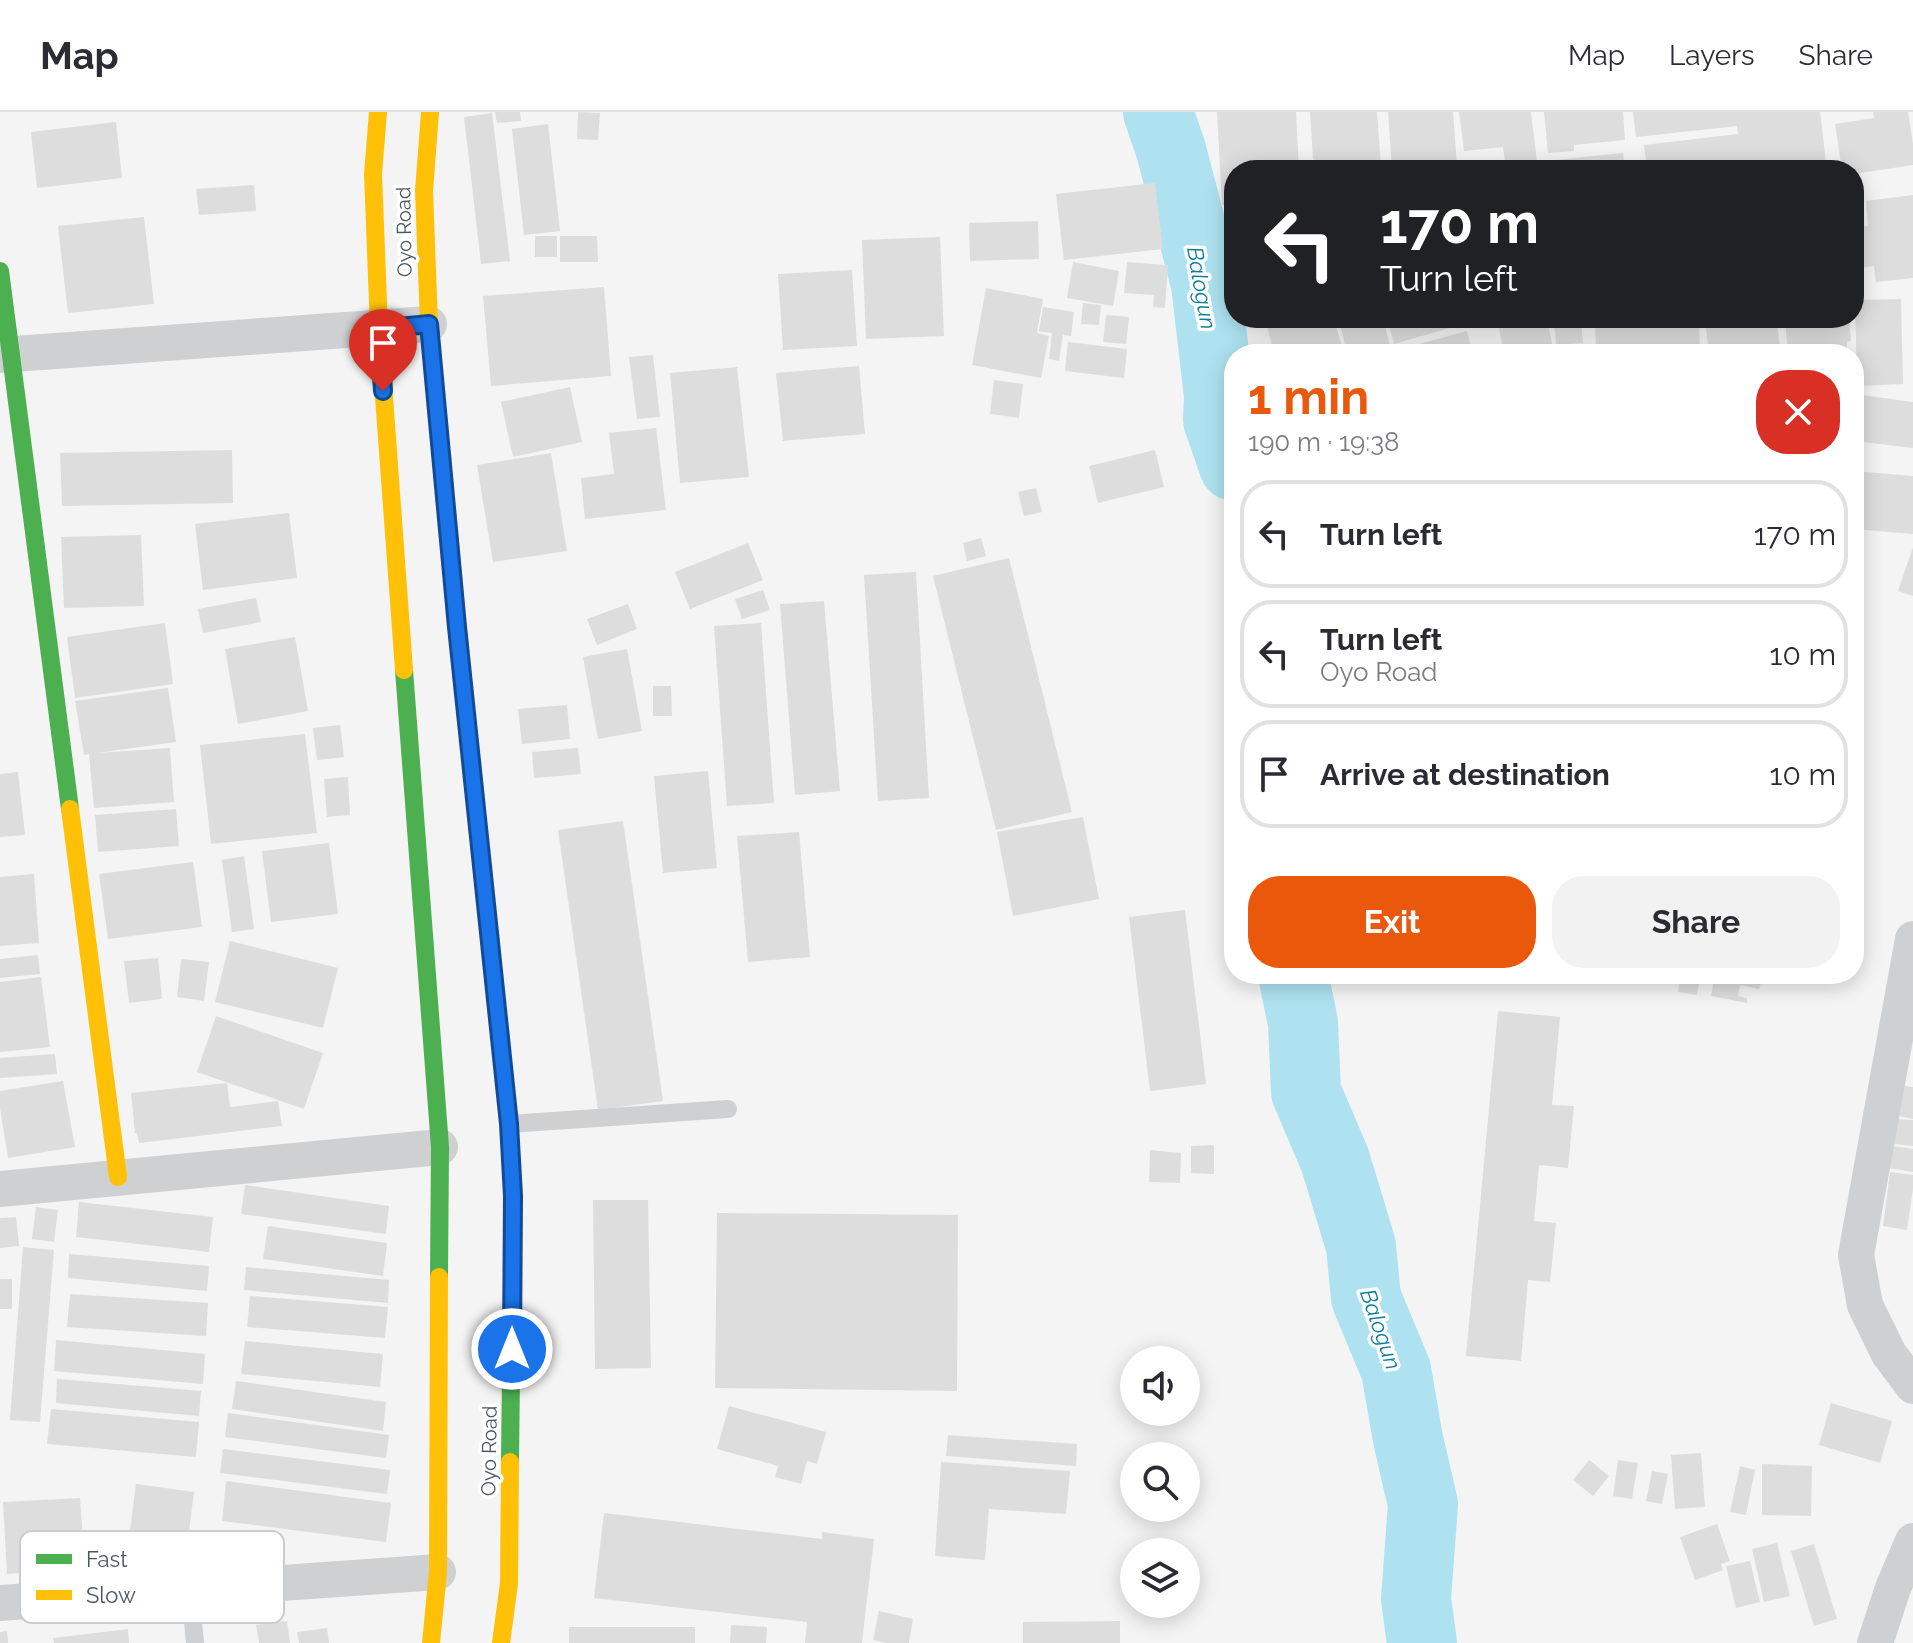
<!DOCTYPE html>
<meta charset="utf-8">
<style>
:root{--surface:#fff;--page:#f2f2f3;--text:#2b2b33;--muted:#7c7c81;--line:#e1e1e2;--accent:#ea580c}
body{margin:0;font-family:Raleway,sans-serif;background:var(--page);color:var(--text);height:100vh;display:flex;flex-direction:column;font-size:30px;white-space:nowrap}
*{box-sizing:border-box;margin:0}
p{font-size:26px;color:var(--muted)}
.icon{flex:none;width:44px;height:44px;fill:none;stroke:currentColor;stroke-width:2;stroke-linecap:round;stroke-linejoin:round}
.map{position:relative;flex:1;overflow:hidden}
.panel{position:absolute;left:1224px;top:232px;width:640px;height:640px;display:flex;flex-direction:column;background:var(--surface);border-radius:32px;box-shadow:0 4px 20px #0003}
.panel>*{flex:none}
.top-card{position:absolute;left:1224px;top:48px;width:640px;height:168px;border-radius:32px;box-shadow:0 4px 20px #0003;background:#202124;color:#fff;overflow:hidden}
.fabs{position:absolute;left:1120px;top:1234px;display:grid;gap:16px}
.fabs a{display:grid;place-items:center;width:80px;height:80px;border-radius:50%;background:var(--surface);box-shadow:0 4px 20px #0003;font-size:40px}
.pin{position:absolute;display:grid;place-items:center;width:68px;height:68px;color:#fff;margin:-82px -34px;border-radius:50% 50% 50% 0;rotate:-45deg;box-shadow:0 0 8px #0007}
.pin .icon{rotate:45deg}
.me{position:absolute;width:88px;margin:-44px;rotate:0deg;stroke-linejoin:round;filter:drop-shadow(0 0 6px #0008)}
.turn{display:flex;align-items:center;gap:28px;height:168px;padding:0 24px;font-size:36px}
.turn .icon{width:104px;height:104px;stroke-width:2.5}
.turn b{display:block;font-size:56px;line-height:68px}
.round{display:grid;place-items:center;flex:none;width:84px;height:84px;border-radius:32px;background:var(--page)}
.summary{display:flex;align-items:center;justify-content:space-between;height:136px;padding:0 24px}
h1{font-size:48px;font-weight:700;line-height:60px;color:var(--accent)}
.primary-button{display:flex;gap:16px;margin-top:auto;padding:16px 24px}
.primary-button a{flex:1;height:92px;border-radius:32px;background:var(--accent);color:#fff;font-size:32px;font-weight:700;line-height:92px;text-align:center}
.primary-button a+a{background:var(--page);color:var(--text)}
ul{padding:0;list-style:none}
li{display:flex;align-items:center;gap:24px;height:108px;margin:0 16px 12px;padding:0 8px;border:4px solid var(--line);border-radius:32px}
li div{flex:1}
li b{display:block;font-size:30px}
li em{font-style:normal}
header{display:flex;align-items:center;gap:48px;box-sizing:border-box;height:112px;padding:0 40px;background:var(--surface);border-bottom:2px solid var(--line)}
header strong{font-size:38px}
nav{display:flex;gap:44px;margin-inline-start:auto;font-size:28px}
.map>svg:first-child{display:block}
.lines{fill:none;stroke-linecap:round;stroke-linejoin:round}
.river{stroke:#aee2f0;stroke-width:70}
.building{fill:#ddddde}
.lane{stroke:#ced0d2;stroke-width:18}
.street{stroke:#ced0d2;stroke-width:36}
.fast{stroke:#4caf50;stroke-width:18}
.slow{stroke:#ffc107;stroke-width:18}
.route-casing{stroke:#114b97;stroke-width:20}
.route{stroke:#1a73e8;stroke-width:14}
.labels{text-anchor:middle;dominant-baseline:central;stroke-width:7;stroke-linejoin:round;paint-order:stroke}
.street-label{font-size:20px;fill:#4a5661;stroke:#fff}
.water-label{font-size:22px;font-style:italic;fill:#0c7c9b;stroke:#fff}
.key{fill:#fff;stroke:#c9ccd0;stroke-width:2}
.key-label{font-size:22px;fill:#4a5661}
</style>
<header>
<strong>Map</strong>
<nav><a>Map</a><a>Layers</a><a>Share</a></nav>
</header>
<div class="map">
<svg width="1913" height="1531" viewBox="0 0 1913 1531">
<rect width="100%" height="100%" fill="#f4f4f4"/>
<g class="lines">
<g class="river">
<polyline points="1158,0 1171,38 1206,172 1219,284 1218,308 1234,354"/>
<polyline points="1293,862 1303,911 1306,980 1335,1048 1361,1134 1366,1186 1396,1258 1408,1327 1423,1392 1416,1487 1422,1531"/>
</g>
</g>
<g class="building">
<polygon points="495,0 520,0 521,9 497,11"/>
<polygon points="578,0 600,1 598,28 577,27"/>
<polygon points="1217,0 1296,0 1299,58 1234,58 1234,93 1222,93"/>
<polygon points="1310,0 1377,0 1381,54 1387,54 1387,58 1323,58 1313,46"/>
<polygon points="1388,0 1453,0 1457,53 1392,57"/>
<polygon points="1459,0 1531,0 1538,58 1506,58 1503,35 1464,39"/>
<polygon points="1544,0 1623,0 1625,28 1574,33 1574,39 1548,41"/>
<polygon points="1633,0 1820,0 1827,58 1647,58 1644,33 1738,22 1737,14 1636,25"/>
<polygon points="1873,0 1908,0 1913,32 1913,53 1854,62 1854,58 1842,58 1835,12 1874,6"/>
<polygon points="492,1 510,149 481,152 464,5"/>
<polygon points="116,10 122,66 37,76 31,20"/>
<polygon points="548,12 560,119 524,123 512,17"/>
<polygon points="1623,41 1625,58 1546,58 1545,49"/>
<polygon points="1155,71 1163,137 1064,148 1056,82"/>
<polygon points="254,73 256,99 199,103 196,77"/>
<polygon points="1913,83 1913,166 1876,170 1874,154 1854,157 1854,115 1868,114 1866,89"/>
<polygon points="144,105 154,192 68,201 58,114"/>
<polygon points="1038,109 1039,147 970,149 969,111"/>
<rect x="535" y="124" width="22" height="21"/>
<polygon points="560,124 597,124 598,150 560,150"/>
<polygon points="940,125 944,224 866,227 862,128"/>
<polygon points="1073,150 1119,159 1113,194 1067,186"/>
<polygon points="1127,150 1168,153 1165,196 1153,195 1154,183 1124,181"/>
<polygon points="852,158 857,234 783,238 778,162"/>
<polygon points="604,175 611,264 491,274 483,184"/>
<polygon points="986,176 1043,187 1037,221 1049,224 1041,266 972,253"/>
<polygon points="1901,187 1903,272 1857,274 1855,188"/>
<polygon points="1083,191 1101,193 1099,213 1081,212"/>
<polygon points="1043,195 1074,200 1071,224 1063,223 1059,249 1049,247 1052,221 1039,219"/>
<polygon points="1106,203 1129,205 1126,232 1103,230"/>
<polygon points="1265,206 1334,206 1343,239 1330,242 1274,242"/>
<polygon points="1364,206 1383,206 1392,242 1347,242 1340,212"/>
<polygon points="1387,206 1481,206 1481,207 1394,232"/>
<polygon points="1497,206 1547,206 1554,242 1504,242"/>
<polygon points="1554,206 1581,206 1583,231 1556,233"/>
<polygon points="1770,206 1776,206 1781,242 1709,242 1706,215"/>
<polygon points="1785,206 1849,206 1851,229 1847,230 1847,242 1788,242"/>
<polygon points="1699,208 1700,242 1596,242 1595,210"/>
<polygon points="1467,219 1473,242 1394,242 1393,239"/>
<polygon points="1068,230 1127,237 1124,266 1065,259"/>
<polygon points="653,243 660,305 637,307 629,245"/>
<polygon points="859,254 865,322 783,329 776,261"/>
<polygon points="737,255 749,365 680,371 670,261"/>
<polygon points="994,268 1023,272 1019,306 990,302"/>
<polygon points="570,275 582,330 513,345 501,290"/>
<polygon points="1854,282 1913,290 1913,336 1854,329"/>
<polygon points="656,316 666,398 585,407 581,366 614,362 609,321"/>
<polygon points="232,338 233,391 62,394 60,341"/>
<polygon points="1155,338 1164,375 1098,391 1089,354"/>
<polygon points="551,341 567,439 493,450 477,353"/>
<polygon points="1854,359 1913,364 1913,422 1854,417"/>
<polygon points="1036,376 1042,400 1024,404 1018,380"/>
<polygon points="289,401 297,466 203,478 195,412"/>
<polygon points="141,423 144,494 64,496 61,425"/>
<polygon points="981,426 986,444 967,449 963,431"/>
<polygon points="748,431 763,468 690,497 675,460"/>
<polygon points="1913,435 1913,484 1898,479"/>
<polygon points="1009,446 1072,700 996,718 933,464"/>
<polygon points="916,460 929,686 878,689 864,463"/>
<polygon points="763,478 770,498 742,507 735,487"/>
<polygon points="256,486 261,510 203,521 198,497"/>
<polygon points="824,489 840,679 795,683 780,492"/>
<polygon points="628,492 637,517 597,533 587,507"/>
<polygon points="165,511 173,572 75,586 67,525"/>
<polygon points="761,511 774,691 727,694 714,514"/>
<polygon points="295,525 308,599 238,612 225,537"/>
<polygon points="627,537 642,619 598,627 583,545"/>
<polygon points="653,574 671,574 672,604 653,604"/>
<polygon points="168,576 176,630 97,641 170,636 174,690 94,696 89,642 84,643 75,589"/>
<polygon points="567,593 570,627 522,632 518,597"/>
<polygon points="340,613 344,645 317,648 313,616"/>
<polygon points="305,622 317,721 211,732 200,633"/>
<polygon points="578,636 581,662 534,666 532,640"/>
<polygon points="708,659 717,756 663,761 654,664"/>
<polygon points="18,660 25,723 0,725 0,662"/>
<polygon points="348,665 350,703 327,705 324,667"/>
<polygon points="176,697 179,734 98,740 95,703"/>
<polygon points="1083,705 1099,787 1013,804 997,720"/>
<polygon points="623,709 663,989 598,998 558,718"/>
<polygon points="799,720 810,845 748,850 737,724"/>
<polygon points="329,731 338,802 271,810 262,739"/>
<polygon points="244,744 254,817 232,820 222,748"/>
<polygon points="193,750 202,815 108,827 99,762"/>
<polygon points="34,762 39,831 0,834 0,765"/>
<polygon points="1185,798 1206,972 1150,979 1129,805"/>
<polygon points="230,829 338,856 323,916 215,890"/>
<polygon points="38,843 40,862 0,866 0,847"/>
<polygon points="158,846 162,887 129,891 124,849"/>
<polygon points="181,847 209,850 204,889 177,885"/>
<polygon points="1660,862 1700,862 1697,883 1678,880 1680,867 1660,864"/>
<polygon points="1715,862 1769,862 1767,872 1761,871 1759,877 1740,873 1738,884 1747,886 1747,891 1711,884"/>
<polygon points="41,865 50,935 0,940 0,870"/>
<polygon points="1498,899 1560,905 1552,993 1574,994 1568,1056 1539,1053 1534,1109 1556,1111 1550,1170 1528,1168 1521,1249 1466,1244"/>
<polygon points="216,904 323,941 304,997 197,960"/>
<polygon points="55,942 57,962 0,966 0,946"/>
<polygon points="63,969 75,1035 8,1046 0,996 0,979"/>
<polygon points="227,971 230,995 278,989 282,1014 139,1031 137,1021 135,1021 131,981"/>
<polygon points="1894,972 1913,975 1913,1007 1890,1002"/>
<polygon points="1895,1007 1913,1008 1913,1034 1893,1032"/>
<polygon points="1214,1033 1214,1062 1191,1061 1191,1034"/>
<polygon points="1893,1034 1913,1037 1913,1060 1889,1056"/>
<polygon points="1150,1038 1181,1041 1180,1071 1149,1070"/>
<polygon points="1890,1060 1913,1063 1913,1077 1907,1118 1883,1114"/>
<polygon points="245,1073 389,1094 386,1122 241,1102"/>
<polygon points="593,1088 648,1088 651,1256 595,1257"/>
<polygon points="79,1090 213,1105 209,1140 76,1125"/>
<polygon points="36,1095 58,1098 54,1130 32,1127"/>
<polygon points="717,1101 958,1103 957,1279 715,1276"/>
<polygon points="16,1105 19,1134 0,1136 0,1106"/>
<polygon points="268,1114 387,1131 383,1164 263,1147"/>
<polygon points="23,1135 54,1138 40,1310 10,1308"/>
<polygon points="69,1142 209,1154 207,1179 68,1166"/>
<polygon points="246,1155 389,1168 388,1191 244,1178"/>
<rect x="0" y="1167" width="12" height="30"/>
<polygon points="70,1182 208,1191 206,1224 67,1215"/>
<polygon points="250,1184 388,1195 385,1226 247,1215"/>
<polygon points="56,1228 205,1242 203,1272 54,1259"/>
<polygon points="245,1229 383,1242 380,1275 241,1262"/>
<polygon points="57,1267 201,1279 199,1304 56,1291"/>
<polygon points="236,1269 386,1290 383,1319 232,1297"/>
<polygon points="1831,1291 1892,1309 1880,1351 1819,1333"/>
<polygon points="729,1294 826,1320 817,1352 807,1349 801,1372 775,1365 778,1354 717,1337"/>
<polygon points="51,1297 199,1310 196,1345 47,1332"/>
<polygon points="228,1301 389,1323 386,1346 225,1325"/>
<polygon points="948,1323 1077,1332 1076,1354 946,1344"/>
<polygon points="223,1337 390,1358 387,1382 220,1361"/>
<polygon points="1701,1341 1705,1395 1675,1397 1671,1343"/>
<polygon points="1589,1348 1609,1364 1593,1384 1573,1368"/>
<polygon points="1618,1348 1638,1351 1632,1387 1613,1384"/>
<polygon points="941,1350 1070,1359 1066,1402 989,1397 985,1448 935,1444"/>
<polygon points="1762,1352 1812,1354 1811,1404 1762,1403"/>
<polygon points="1740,1354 1755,1358 1746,1403 1730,1400"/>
<polygon points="1652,1359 1668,1362 1662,1392 1646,1389"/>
<polygon points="226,1369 391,1391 386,1430 222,1409"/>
<polygon points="136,1372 194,1380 184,1458 126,1450"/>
<polygon points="80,1386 85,1457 7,1462 3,1390"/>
<polygon points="604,1401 822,1427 822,1420 874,1427 862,1531 805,1531 807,1510 594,1486"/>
<polygon points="1717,1412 1730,1449 1721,1452 1723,1458 1695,1468 1680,1425"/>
<polygon points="1777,1431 1790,1484 1764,1490 1752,1437"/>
<polygon points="1814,1432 1837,1507 1814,1514 1791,1439"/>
<polygon points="1750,1449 1760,1490 1736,1496 1726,1454"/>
<polygon points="879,1499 913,1507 909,1531 887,1531 873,1528"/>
<polygon points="287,1509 290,1531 259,1531 256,1513"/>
<polygon points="1120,1509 1120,1531 1023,1531 1023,1510"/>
<polygon points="731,1513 767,1515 766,1531 730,1531"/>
<rect x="569" y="1515" width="126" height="16"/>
<polygon points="327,1516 329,1531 299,1531 297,1520"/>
<polygon points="128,1517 129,1531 54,1531 53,1526"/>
<polygon points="7,1519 8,1531 0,1531 0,1520"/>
</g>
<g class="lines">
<g class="lane">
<polyline points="509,1012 728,997"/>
<polyline points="190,1478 195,1531"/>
</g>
<g class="street">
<polyline points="0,243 429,212"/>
<polyline points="1913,827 1856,1143 1865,1193 1889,1242 1913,1274"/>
<polyline points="0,1077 440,1035"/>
<polyline points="0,1491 438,1460"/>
<polyline points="1875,1531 1893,1476 1913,1429"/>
</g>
<g class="fast">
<polyline points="0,159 70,697"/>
<polyline points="404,558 440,1035 439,1165"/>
<polyline points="471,652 509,1012 513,1084 510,1350"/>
</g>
<g class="slow">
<polyline points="378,0 373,62 379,217 404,558"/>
<polyline points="430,0 424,79 429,212 471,652"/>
<polyline points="70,697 118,1065"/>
<polyline points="431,1531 438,1460 439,1165"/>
<polyline points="501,1531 509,1471 510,1350"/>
</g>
</g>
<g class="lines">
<g class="route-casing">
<polyline id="route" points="383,279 379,217 429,212 457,515 509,1012 513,1084 512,1237"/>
</g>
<use href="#route" class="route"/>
</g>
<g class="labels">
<g class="street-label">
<text transform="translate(404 120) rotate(-91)">Oyo Road</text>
<text transform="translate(489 1339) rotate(-89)">Oyo Road</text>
</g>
<g class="water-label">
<text transform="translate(1202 176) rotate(80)">Balogun</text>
<text transform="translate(1381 1217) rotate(71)">Balogun</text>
</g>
</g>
<rect x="20" y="1419" width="264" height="92" rx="12" class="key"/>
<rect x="36" y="1442" width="36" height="10" fill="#4caf50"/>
<rect x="36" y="1478" width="36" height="10" fill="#ffc107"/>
<g class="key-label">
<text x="86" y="1455">Fast</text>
<text x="86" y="1491">Slow</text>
</g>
</svg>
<div class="fabs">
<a><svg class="icon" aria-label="sound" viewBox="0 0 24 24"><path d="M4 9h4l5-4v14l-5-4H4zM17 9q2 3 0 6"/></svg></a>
<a><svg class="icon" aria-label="search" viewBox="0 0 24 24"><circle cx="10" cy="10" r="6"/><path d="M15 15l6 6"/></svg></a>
<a><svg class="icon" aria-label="layers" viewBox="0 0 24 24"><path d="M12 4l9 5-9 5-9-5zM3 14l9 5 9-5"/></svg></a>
</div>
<div class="pin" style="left:383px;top:279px;background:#d93025"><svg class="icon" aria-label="arrive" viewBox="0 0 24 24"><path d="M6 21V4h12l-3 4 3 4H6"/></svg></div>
<svg class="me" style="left:512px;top:1237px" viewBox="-20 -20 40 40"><circle r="17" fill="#1a73e8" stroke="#fff" stroke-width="3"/><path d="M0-11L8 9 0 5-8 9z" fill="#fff"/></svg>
<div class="top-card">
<div class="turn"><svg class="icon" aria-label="left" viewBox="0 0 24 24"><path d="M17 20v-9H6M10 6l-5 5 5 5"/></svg><div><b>170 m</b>Turn left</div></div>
</div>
<section class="panel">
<div class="summary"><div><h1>1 min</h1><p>190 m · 19:38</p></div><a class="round" style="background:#d93025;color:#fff"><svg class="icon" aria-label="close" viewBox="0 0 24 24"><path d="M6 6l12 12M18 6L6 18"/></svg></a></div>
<ul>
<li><svg class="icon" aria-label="left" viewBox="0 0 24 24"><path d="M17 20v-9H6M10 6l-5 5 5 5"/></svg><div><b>Turn left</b></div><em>170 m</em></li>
<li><svg class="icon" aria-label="left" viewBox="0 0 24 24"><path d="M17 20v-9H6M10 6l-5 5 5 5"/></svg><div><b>Turn left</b><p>Oyo Road</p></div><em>10 m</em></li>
<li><svg class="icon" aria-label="arrive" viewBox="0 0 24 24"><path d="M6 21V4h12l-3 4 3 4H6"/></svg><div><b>Arrive at destination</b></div><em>10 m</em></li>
</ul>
<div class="primary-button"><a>Exit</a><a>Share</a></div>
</section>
</div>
